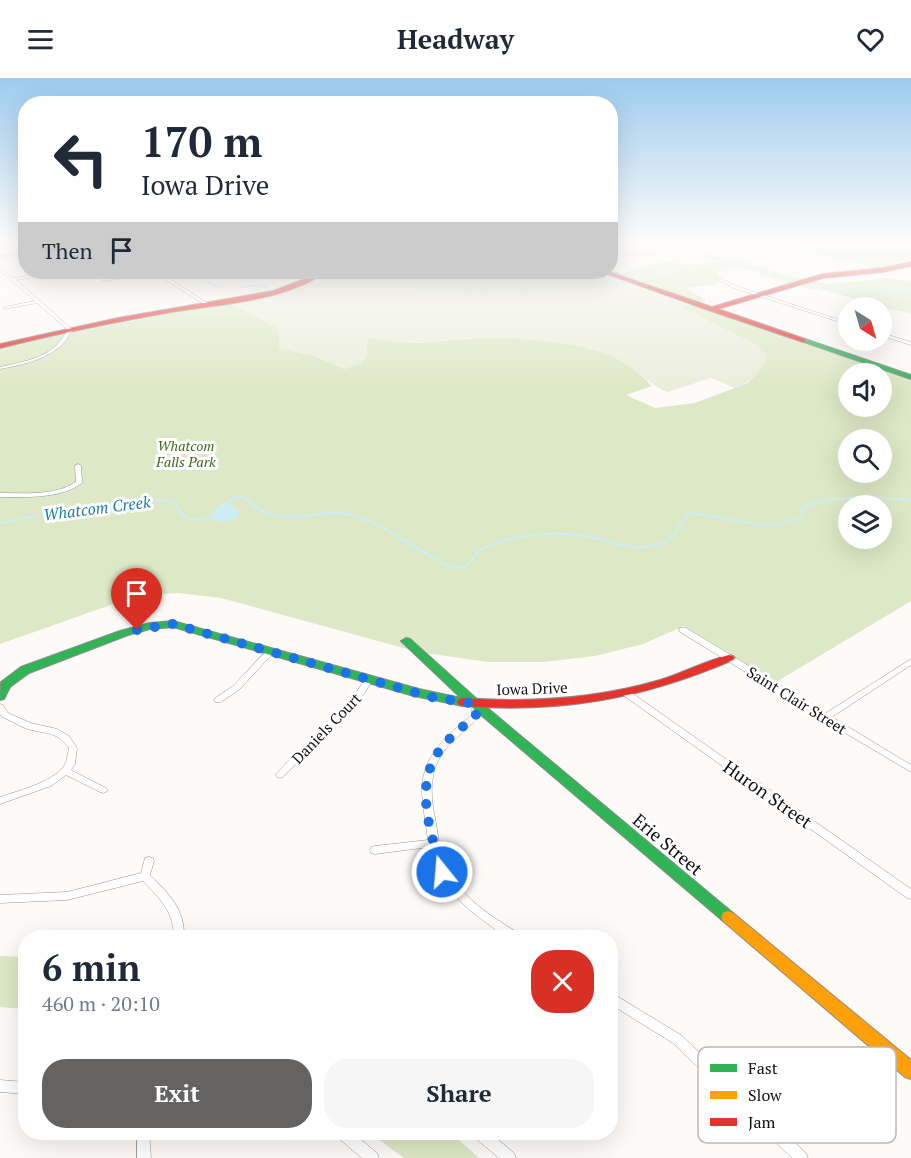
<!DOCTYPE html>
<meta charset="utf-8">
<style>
:root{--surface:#fff;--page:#f6f6f7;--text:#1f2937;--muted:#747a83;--accent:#646362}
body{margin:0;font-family:"PT Serif",serif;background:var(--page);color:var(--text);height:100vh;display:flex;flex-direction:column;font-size:22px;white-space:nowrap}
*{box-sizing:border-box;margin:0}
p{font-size:20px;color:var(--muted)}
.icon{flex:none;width:33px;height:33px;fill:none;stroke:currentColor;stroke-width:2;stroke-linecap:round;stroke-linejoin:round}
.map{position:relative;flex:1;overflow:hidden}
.details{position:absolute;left:18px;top:852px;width:600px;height:210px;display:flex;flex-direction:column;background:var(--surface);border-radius:24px;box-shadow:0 6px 24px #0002}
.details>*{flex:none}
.banner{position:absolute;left:18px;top:18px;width:600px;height:183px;border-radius:24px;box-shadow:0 6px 24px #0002;background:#fff;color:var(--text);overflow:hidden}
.needle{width:39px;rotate:143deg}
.buttons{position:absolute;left:838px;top:219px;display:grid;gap:12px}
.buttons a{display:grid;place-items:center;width:54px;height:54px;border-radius:50%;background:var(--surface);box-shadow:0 6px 24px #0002;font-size:30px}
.pin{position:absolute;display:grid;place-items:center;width:51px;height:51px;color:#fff;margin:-62px -26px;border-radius:50% 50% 50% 0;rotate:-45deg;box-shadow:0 0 6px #0007}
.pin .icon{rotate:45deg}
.me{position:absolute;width:66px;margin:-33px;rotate:343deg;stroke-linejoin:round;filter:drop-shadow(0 0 4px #0008)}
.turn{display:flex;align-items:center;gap:21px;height:126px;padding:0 24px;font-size:27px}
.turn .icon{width:78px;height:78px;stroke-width:2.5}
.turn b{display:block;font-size:42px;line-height:51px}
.then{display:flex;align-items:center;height:57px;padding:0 24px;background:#0003;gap:12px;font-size:22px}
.round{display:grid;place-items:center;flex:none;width:63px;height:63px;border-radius:24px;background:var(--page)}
.overview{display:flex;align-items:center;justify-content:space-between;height:102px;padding:0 24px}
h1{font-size:36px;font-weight:600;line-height:45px}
.cta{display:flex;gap:12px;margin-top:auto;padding:12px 24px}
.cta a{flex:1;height:69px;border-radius:24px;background:var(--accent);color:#fff;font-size:24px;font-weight:600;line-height:69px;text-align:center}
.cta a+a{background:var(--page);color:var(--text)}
header{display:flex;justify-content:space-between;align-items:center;height:78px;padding:0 24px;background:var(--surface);font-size:27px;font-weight:600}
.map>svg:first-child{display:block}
.forest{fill:#dde8c6;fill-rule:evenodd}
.cemetery{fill:#ebeddc}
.water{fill:#ceeef6}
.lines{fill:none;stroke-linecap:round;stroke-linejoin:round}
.stream-far1{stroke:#ceeef6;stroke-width:1.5}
.stream{stroke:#ceeef6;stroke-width:2}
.street-casing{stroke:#979695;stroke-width:1}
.fast-casing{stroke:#8e8d8b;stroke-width:2}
.slow-casing{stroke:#8e8d8b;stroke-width:2}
.jam-casing{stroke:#8e8d8b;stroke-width:2}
.street{fill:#fffefe;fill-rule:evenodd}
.fast{fill:#30b455;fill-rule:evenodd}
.slow{fill:#ff9f0a;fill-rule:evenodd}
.jam{fill:#e5322d;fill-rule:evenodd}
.route{stroke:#1a73e8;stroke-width:10;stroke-dasharray:0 18}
.labels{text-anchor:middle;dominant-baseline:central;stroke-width:6;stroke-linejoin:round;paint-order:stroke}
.far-park-label{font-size:14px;font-style:italic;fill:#3d6821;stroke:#fff}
.street-label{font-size:15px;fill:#111;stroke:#fff}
.water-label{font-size:16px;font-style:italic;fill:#1c7ea0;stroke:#fff}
.near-street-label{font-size:18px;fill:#111;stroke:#fff}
.key{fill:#fff;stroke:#b8b8b8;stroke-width:1.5}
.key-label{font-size:16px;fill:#111}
</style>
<header><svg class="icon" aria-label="menu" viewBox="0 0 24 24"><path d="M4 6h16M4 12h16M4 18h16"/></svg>Headway<svg class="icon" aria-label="heart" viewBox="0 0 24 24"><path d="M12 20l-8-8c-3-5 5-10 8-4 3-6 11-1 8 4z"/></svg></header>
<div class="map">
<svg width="911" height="1080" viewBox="0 0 911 1080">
<rect width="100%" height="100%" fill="#fdfaf7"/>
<g class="forest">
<polygon points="765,163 911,163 911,182 874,191 850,180 837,181"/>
<polygon points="701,174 733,183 738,182 793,199 830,206 885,200 911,203 911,235 888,231 818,210 812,212 735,188 719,192 718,206 687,210 706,223 699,225 610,194 611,191 621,195 657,185 673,183 686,188 719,184 699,177"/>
<path d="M229 224 276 249 279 253V270L312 277 345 291 367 277 366 268 369 258C410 269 424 264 465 261 507 257 587 262 624 284 634 290 643 299 652 308L626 317 655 330 695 325 748 305 766 282 757 268 681 229 690 227 911 301V523L776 604 684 548 643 566 595 578 543 584H488L418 574 221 520 179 515 139 517 0 566V270L32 262ZM849 296H882V328H849ZM849 362H882V394H849ZM849 428H882V460H849Z"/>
<polygon points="0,878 25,879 25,931 0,929"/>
<polygon points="370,1055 451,1055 479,1080 404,1080"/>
</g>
<path class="cemetery" d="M328 194H598L690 227 682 229 757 268 767 277C764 293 750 305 735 310L711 300 667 314C651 307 641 296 626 286 612 277 595 271 579 268 548 263 514 260 483 260 443 260 408 272 369 258L366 268 367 278 360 286 345 291 312 277 279 270V253L276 249 229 224 307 206Z"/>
<polygon class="water" points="228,423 239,434 237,441 222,444 211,440 214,432"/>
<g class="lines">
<g class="stream-far1">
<polyline points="183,194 223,210"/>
<polyline points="632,202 698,188 733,185 791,202"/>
<polyline points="806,206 850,213 911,212"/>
<polyline points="555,209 583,205 624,204"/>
<polyline points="237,210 260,207 268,210"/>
<polyline points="434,215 548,211"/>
<polyline points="279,217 418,217"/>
</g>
<g class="stream">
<path d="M228 424 235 419 243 418C277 452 301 434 341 435 349 435 359 440 367 443 391 450 443 491 459 490 470 489 471 480 479 473 487 467 499 464 508 461 533 456 560 454 585 458 613 462 635 477 664 464 679 458 678 442 691 435 727 438 771 458 804 437L801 430C835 415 875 421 911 422"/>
<path d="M0 445 64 432 159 422 174 425C188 445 190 443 213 439"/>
</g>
<g class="street-casing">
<g id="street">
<polygon points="0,163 4,163 2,164"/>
<polygon points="610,163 673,166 708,163 674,168 670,174 650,177 610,176 610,174 650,175 668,172 671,168 610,165"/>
<polygon points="26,172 26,174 0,181 0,179"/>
<polygon points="610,181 617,183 618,184 616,185 610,183"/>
<path d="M0 190 13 200 58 194 56 195 16 202 73 252C68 258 65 265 58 270 42 283 20 287 0 291V289C19 285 41 281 56 268 61 263 64 257 68 252L37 225 4 231V229L35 223 12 203H10V201L0 193Z"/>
<polygon points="90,194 94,194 106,201 159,194 204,223 212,225 210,226 202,225 155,195 105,203"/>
<polygon points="720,200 736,208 849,245 849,247 734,210 719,202 719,200"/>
<polygon points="882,255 911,264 911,267 882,258"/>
<path d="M78 386 81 388 82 405C62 421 25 419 0 419V415C24 415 55 418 76 404L75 388Z"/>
<polygon points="680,550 686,550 826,635 911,581 911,587 832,639 911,687 911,694 825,643 822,642 821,640 680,554 679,552"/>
<polygon points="268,571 274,571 275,573 239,612 221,624 215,624 214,622 215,620 233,608"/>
<polygon points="369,598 373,601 364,616 283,699 280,700 277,699 275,697 277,695 358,612 366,599"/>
<polygon points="626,612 629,613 911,811 911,821 907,820 623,617 622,615 623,613"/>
<path d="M475 623 478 624 480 638C467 653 448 663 439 681 429 700 431 720 435 740 438 755 439 771 444 785 457 818 493 839 521 857L522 860C518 860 512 861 508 860 501 858 494 850 488 846 461 827 437 804 430 769L375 776 371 775 370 772 371 769 375 768 428 762C426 745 422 727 422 710 423 677 448 656 472 637L471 626 472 624Z"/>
<path d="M0 626 3 627 8 635 31 645 57 651 69 658 77 670 75 686 71 692 106 710 108 712 106 714 103 715 100 714 66 697 51 708 0 726V719C17 713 59 703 66 684 67 680 68 675 69 670 55 651 44 657 25 650 17 647 10 642 2 639L0 636Z"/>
<path d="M149 779 153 780 154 783 150 797C169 816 185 831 184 860H174C174 833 160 821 143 803L67 822 0 825V817L67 814 141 795 145 780Z"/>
<polygon points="610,914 681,957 806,1075 808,1080 792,1080 673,965 610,926"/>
<polygon points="0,1002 26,1004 26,1016 0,1014"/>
<polygon points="137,1054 149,1054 151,1080 137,1080"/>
<polygon points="336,1054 352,1054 377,1075 379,1080 362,1080 337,1059"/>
<polygon points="473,1054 489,1054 514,1075 516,1080 499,1080 474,1059"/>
</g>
</g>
<g class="fast-casing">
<g id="fast">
<polygon points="801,261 805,261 911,297 911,301 801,263"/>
<polygon points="173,543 419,611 461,620 401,563 406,560 410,561 479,623 733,835 735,839 733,843 728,845 723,843 468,626 463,628 414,618 173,549 150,551 128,557 29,595 10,609 4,621 0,622 1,604 21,589 120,553 150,545"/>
</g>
</g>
<g class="slow-casing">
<polygon id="slow" points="728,833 733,835 911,982 911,1001 905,999 723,843 721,839 723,835"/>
</g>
<g class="jam-casing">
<g id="jam">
<polygon points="911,184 911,188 883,194 823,200 718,231 805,261 805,263 803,264 708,232 602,194 609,194 712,229 823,196 883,190"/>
<path d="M319 194H325C285 224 215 226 166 235 110 245 55 256 0 270V266L118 240 273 213 305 201Z"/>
<path d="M729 577 733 578 735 580 733 582C641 621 563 635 463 628L459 627 457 624 459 621 463 620C530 625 595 621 660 602 683 595 705 583 729 577Z"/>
</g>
</g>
<use href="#street" class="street"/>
<use href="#fast" class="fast"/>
<use href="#slow" class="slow"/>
<use href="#jam" class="jam"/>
</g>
<linearGradient id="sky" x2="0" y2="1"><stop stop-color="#9dcbee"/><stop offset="0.52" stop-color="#fefdfb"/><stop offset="1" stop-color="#fefdfb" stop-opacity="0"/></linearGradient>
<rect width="911" height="314" fill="url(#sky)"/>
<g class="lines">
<path class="route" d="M137 552 173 546 431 619 475 626 476 638C461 650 443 664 434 681 416 715 432 759 442 794"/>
</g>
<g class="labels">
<g class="far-park-label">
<text x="186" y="367">Whatcom<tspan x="186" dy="16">Falls Park</tspan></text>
</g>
<g class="street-label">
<text transform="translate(532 610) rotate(-2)">Iowa Drive</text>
<text transform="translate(797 622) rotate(32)">Saint Clair Street</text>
<text transform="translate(326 650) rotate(-46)">Daniels Court</text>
</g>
<g class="water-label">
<text transform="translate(97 430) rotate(-7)">Whatcom Creek</text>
</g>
<g class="near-street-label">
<text transform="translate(768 716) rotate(35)">Huron Street</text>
<text transform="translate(668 766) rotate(40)">Erie Street</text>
</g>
</g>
<rect x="698" y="969" width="198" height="96" rx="9" class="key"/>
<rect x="710" y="986" width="27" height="8" fill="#30b455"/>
<rect x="710" y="1013" width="27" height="8" fill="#ff9f0a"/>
<rect x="710" y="1040" width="27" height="8" fill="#e5322d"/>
<g class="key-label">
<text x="748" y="996">Fast</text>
<text x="748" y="1023">Slow</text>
<text x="748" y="1050">Jam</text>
</g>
</svg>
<div class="buttons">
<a><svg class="needle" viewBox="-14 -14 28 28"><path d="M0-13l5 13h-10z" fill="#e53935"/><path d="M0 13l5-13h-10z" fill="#747a83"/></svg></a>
<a><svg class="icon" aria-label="sound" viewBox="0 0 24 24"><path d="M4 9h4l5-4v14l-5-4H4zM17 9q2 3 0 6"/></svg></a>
<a><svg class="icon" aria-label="search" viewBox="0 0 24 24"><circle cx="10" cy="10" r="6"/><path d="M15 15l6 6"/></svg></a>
<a><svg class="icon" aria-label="layers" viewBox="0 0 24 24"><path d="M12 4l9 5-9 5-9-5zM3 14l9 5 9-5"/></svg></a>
</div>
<div class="pin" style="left:137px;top:552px;background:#d93025"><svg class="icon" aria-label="arrive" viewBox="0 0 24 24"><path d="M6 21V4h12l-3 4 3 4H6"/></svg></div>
<svg class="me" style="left:442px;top:794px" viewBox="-20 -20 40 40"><circle r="17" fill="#1a73e8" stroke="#fff" stroke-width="3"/><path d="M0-11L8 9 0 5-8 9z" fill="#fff"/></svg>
<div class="banner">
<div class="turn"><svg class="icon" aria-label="left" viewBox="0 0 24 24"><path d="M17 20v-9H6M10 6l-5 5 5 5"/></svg><div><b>170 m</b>Iowa Drive</div></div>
<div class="then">Then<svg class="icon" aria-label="arrive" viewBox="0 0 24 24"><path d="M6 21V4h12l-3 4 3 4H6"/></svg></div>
</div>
<section class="details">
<div class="overview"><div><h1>6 min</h1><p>460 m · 20:10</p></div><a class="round" style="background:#d93025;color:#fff"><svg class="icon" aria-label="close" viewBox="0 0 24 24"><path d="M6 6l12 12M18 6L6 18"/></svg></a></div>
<div class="cta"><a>Exit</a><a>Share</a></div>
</section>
</div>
